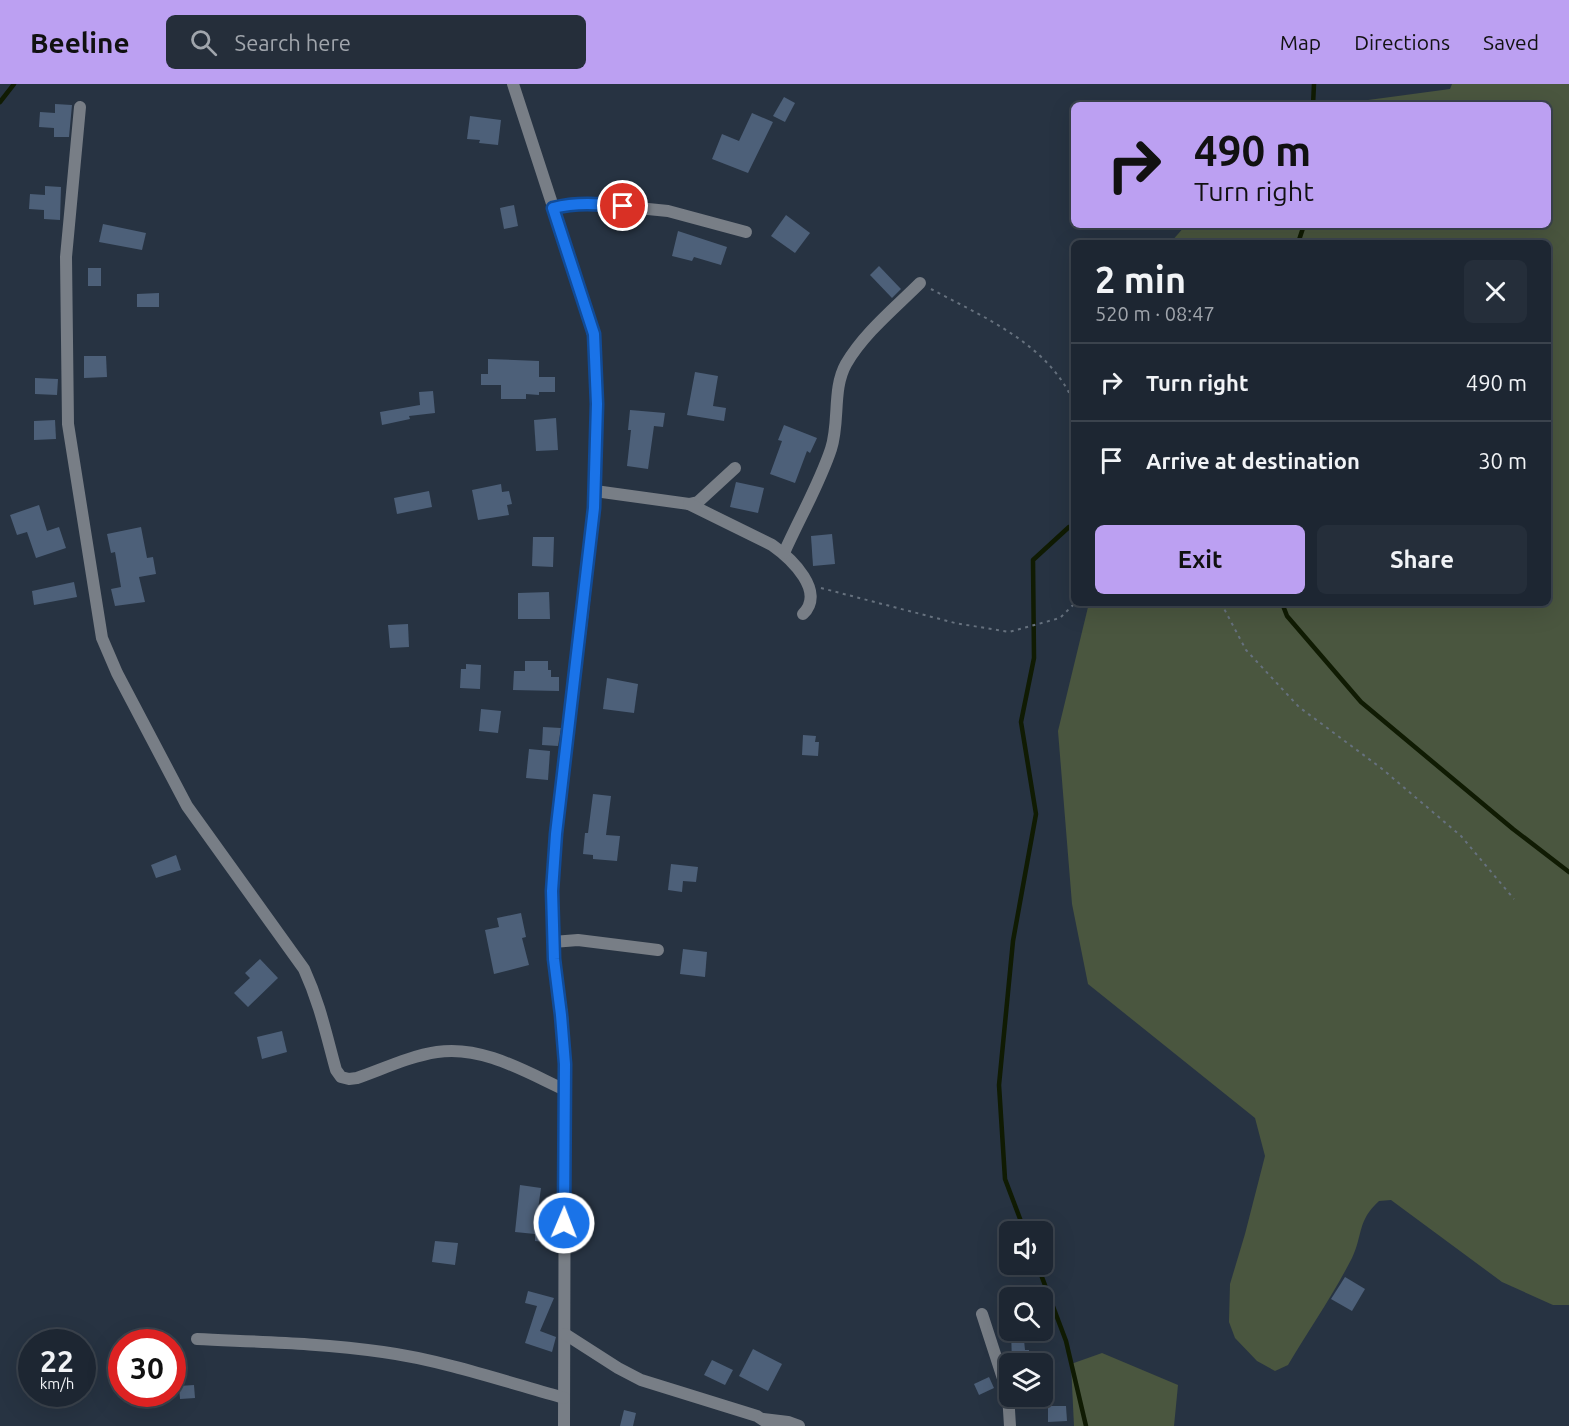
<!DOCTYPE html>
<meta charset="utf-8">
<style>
:root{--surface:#1d2632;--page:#252e3a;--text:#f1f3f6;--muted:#a0a5ac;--line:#3b434d;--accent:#bca0f2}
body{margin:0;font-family:Ubuntu,sans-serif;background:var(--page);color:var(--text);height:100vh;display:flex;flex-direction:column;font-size:22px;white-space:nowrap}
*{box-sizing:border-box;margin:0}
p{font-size:20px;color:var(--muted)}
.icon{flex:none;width:33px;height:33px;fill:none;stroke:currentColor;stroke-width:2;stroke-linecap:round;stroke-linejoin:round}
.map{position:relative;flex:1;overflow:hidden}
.panel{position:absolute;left:1071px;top:156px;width:480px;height:366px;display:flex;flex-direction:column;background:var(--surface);border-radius:9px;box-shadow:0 6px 24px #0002,0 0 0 2px var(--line)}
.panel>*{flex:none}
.guide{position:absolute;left:1071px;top:18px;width:480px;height:126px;border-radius:9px;box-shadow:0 6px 24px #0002,0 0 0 2px var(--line);background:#bca0f2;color:#111;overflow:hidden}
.controls{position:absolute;left:999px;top:1137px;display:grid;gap:12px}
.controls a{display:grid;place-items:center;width:54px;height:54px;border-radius:9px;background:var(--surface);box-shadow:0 6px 24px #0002,0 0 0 2px var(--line);font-size:30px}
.speed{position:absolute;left:18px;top:1245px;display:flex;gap:12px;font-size:30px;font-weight:700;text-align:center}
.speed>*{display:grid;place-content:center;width:78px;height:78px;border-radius:50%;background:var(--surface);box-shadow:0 6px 24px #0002,0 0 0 2px var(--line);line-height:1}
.speed small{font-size:15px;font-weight:400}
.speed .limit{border:9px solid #d22;background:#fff;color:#111}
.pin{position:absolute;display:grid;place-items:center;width:51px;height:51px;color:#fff;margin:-26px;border:3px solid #fff;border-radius:50%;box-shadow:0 2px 6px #0007}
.me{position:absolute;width:66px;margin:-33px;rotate:1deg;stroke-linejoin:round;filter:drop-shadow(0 0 4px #0008)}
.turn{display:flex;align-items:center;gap:21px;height:126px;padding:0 24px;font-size:27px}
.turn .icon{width:78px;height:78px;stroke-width:2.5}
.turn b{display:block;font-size:42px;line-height:51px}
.round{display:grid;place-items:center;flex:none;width:63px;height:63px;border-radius:9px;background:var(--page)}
.overview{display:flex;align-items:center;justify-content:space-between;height:102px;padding:0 24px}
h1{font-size:36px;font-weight:600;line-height:45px}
.button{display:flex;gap:12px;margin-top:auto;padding:12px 24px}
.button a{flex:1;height:69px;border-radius:9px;background:var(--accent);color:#111;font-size:24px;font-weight:600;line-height:69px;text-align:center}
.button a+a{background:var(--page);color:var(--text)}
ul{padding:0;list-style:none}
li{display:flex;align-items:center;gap:18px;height:78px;padding:0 24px;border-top:2px solid var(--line)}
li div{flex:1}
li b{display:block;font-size:22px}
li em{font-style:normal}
header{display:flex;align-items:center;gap:36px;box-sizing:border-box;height:84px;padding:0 30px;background:var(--accent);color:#111}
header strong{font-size:28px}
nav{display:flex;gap:33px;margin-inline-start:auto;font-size:21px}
.search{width:420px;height:54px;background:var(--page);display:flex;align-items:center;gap:15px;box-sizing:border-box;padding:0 21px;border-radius:9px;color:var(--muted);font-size:22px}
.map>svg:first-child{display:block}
.green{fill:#4a563f}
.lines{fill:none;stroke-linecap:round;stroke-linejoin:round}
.stream{stroke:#101b03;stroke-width:4.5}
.building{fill:#4d6079}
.path{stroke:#66717e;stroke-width:2;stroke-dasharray:3 4.5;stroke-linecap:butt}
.street{stroke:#787e86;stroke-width:12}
.route-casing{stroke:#114b97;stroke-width:15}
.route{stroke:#1a73e8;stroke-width:10}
</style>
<header>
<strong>Beeline</strong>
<div class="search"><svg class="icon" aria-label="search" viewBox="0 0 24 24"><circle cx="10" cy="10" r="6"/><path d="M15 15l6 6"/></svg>Search here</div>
<nav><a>Map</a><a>Directions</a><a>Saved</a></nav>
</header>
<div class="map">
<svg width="1569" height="1342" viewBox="0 0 1569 1342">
<rect width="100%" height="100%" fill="#273342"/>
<g class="green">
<path d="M1452 0H1569V1221H1553L1502 1198 1391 1116 1379 1117C1357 1137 1363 1151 1352 1174 1333 1211 1309 1246 1288 1281L1275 1287 1257 1277 1235 1254 1229 1238 1230 1200 1245 1150 1265 1072 1255 1034 1088 900 1072 820 1058 647 1089 519H1548V159H1170L1186 141H1548V21H1331L1450 5Z"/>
<polygon points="1102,1269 1178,1301 1174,1342 1074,1342 1071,1280"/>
</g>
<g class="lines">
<g class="stream">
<polyline points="0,18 14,0"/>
<polyline points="1313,21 1314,0"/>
<polyline points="1298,159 1304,141"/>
<polyline points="1282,519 1287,532 1361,618 1513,745 1569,788"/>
<polyline points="1025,1148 1005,1095 999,1001 1013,857 1036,730 1021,638 1034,574 1033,476 1069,443 1074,442"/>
<polyline points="1037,1180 1066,1257 1086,1342"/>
</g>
</g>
<g class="building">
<polygon points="784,13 795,19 785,38 773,32"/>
<polygon points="55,20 72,21 69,53 54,53 54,44 39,43 40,28 55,29"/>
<polygon points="752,29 773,38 748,89 712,75 722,50 739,57"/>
<polygon points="470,32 501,36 498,61 479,59 480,56 467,55"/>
<polygon points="45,102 61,103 60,136 44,135 44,126 29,125 30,110 45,111"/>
<polygon points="514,121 518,142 504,145 500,124"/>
<polygon points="786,131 810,149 795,169 771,152"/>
<polygon points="103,140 146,149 142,166 99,158"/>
<polygon points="678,147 727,163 721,181 694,173 692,177 672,172"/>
<polygon points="879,182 901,205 892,214 870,191"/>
<rect x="88" y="184" width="13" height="18"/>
<polygon points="159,209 159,223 137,223 137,210"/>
<polygon points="84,272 106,272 107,293 84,294"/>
<polygon points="488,275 539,277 539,293 555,293 555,308 539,308 539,311 526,310 526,315 501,315 501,301 481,301 481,290 488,290"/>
<polygon points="695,288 718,292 713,322 726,324 724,337 687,331"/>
<polygon points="35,294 58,295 57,311 35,310"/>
<polygon points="433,307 435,329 409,332 410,335 382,341 380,328 420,321 419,308"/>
<polygon points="630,326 665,329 663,343 654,342 648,385 627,382 631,346 628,346"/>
<polygon points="556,334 558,366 536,367 534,336"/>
<polygon points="55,336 56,355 34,356 34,337"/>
<polygon points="784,341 817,354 810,369 807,367 795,399 770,390 782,357 778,356"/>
<polygon points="736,398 764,404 758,429 730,423"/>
<polygon points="501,400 502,408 509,407 512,420 507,421 509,431 478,436 472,406"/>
<polygon points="429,407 432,423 397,430 394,414"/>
<polygon points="39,421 47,447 59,443 66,464 36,474 27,448 17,451 10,431"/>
<polygon points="141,443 147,474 153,473 156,490 139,493 145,518 115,522 111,505 121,503 115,468 111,469 107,450"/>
<polygon points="832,450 835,480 813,482 811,452"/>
<polygon points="533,453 554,453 553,483 532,482"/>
<polygon points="74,498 77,513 34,521 32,507"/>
<polygon points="549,508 550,535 518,535 518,509"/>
<polygon points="408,540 409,563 390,564 388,541"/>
<polygon points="525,577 548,577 548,586 551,586 551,593 559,593 559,607 513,606 514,587 525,587"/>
<polygon points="466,580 481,581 480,605 460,604 461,585 466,585"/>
<polygon points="607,594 638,600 634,629 603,625"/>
<polygon points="481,625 501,627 498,649 479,647"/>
<polygon points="543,643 561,644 558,662 542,661"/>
<polygon points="803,651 816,652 815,658 819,658 818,672 802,671"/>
<polygon points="529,665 550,667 548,696 526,694"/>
<polygon points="593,710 611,712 606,751 620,752 617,777 593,775 593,771 583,770 585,749 588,749"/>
<polygon points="176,771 181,786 156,794 151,781"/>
<polygon points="671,780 698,783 696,798 683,797 682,808 668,806"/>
<polygon points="521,829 526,853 522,854 529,881 494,890 485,846 499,843 497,834"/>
<polygon points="683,865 707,868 705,893 680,890"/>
<polygon points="260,875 278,894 248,923 234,909 250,894 245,889"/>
<polygon points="282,947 287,968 262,975 257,953"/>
<polygon points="520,1101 541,1104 537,1132 556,1134 556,1159 535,1157 535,1150 515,1148"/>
<polygon points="435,1157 458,1159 455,1181 432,1178"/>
<polygon points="1345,1193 1365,1205 1352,1227 1331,1215"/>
<polygon points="528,1207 554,1214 540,1247 556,1253 552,1268 525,1259 537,1222 525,1219"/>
<polygon points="1011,1246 1023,1246 1025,1266 1029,1266 1029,1280 1012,1280"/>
<polygon points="753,1265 782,1280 768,1307 739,1292"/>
<polygon points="712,1276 733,1286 725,1301 704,1291"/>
<polygon points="989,1293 994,1304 979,1311 974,1300"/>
<polygon points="194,1301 195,1314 180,1315 179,1302"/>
<polygon points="1048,1322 1066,1322 1067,1337 1048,1338"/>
<polygon points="624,1326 636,1329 633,1342 620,1342"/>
</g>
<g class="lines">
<g class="path">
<path d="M931 205C983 233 1049 260 1074 319"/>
<polyline points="821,504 955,539 1009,548 1060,534 1075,519"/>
<polyline points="1221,519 1246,566 1299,623 1381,684 1461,752 1514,815"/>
</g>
<g class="street">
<polyline points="513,0 590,236 595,261 597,320 595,407 584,518 556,750 552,807 554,875 562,931 565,980 564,1342"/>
<path d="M80 23 66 173 68 340 102 554 117 589 187 722 304 885C320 920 326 950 336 986L341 993 349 995 357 994C383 985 410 972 437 968 482 961 526 988 565 1006"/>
<polyline points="553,124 569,120 588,119 668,127 746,148"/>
<polyline points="595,407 689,420 698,418 735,384"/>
<path d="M689 420 772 461C792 475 826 508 803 530"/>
<path d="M784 469C799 435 819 401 831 365 840 338 832 305 846 280 864 249 895 224 920 199"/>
<polyline points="553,858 578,856 658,866"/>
<polyline points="982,1230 1008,1310 1010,1342"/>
<polyline points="565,1250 618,1284 641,1296 757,1332 772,1342"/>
<path d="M197 1255C259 1258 322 1259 383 1268 442 1276 507 1298 564 1314"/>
<polyline points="763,1335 788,1338 799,1342"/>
</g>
</g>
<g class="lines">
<g class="route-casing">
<path id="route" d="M564 1139 565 980 561 931 554 875 552 807 556 750 594 424 597 320 594 250 553 124C577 118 599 120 623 122"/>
</g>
<use href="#route" class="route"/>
</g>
</svg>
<div class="controls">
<a><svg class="icon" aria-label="sound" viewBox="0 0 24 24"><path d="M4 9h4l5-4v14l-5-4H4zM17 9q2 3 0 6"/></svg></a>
<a><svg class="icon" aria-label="search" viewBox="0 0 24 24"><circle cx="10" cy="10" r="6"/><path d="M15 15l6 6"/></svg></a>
<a><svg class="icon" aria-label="layers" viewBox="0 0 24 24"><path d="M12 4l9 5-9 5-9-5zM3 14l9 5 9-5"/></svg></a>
</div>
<div class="speed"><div>22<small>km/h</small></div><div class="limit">30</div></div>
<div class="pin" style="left:623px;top:122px;background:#d93025"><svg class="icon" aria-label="arrive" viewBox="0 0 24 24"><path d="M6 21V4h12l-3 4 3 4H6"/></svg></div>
<svg class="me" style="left:564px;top:1139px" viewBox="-20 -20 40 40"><circle r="17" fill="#1a73e8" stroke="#fff" stroke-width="3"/><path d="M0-11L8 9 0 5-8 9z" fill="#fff"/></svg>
<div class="guide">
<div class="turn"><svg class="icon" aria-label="right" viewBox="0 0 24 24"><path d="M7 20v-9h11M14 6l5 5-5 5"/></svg><div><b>490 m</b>Turn right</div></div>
</div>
<section class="panel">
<div class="overview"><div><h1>2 min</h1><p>520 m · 08:47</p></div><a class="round"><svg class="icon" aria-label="close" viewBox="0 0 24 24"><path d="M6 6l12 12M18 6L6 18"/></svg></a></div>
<ul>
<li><svg class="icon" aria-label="right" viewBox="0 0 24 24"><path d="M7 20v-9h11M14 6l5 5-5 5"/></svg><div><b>Turn right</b></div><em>490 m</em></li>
<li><svg class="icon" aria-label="arrive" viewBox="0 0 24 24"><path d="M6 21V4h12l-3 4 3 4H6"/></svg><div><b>Arrive at destination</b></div><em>30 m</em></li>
</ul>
<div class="button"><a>Exit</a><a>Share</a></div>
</section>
</div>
